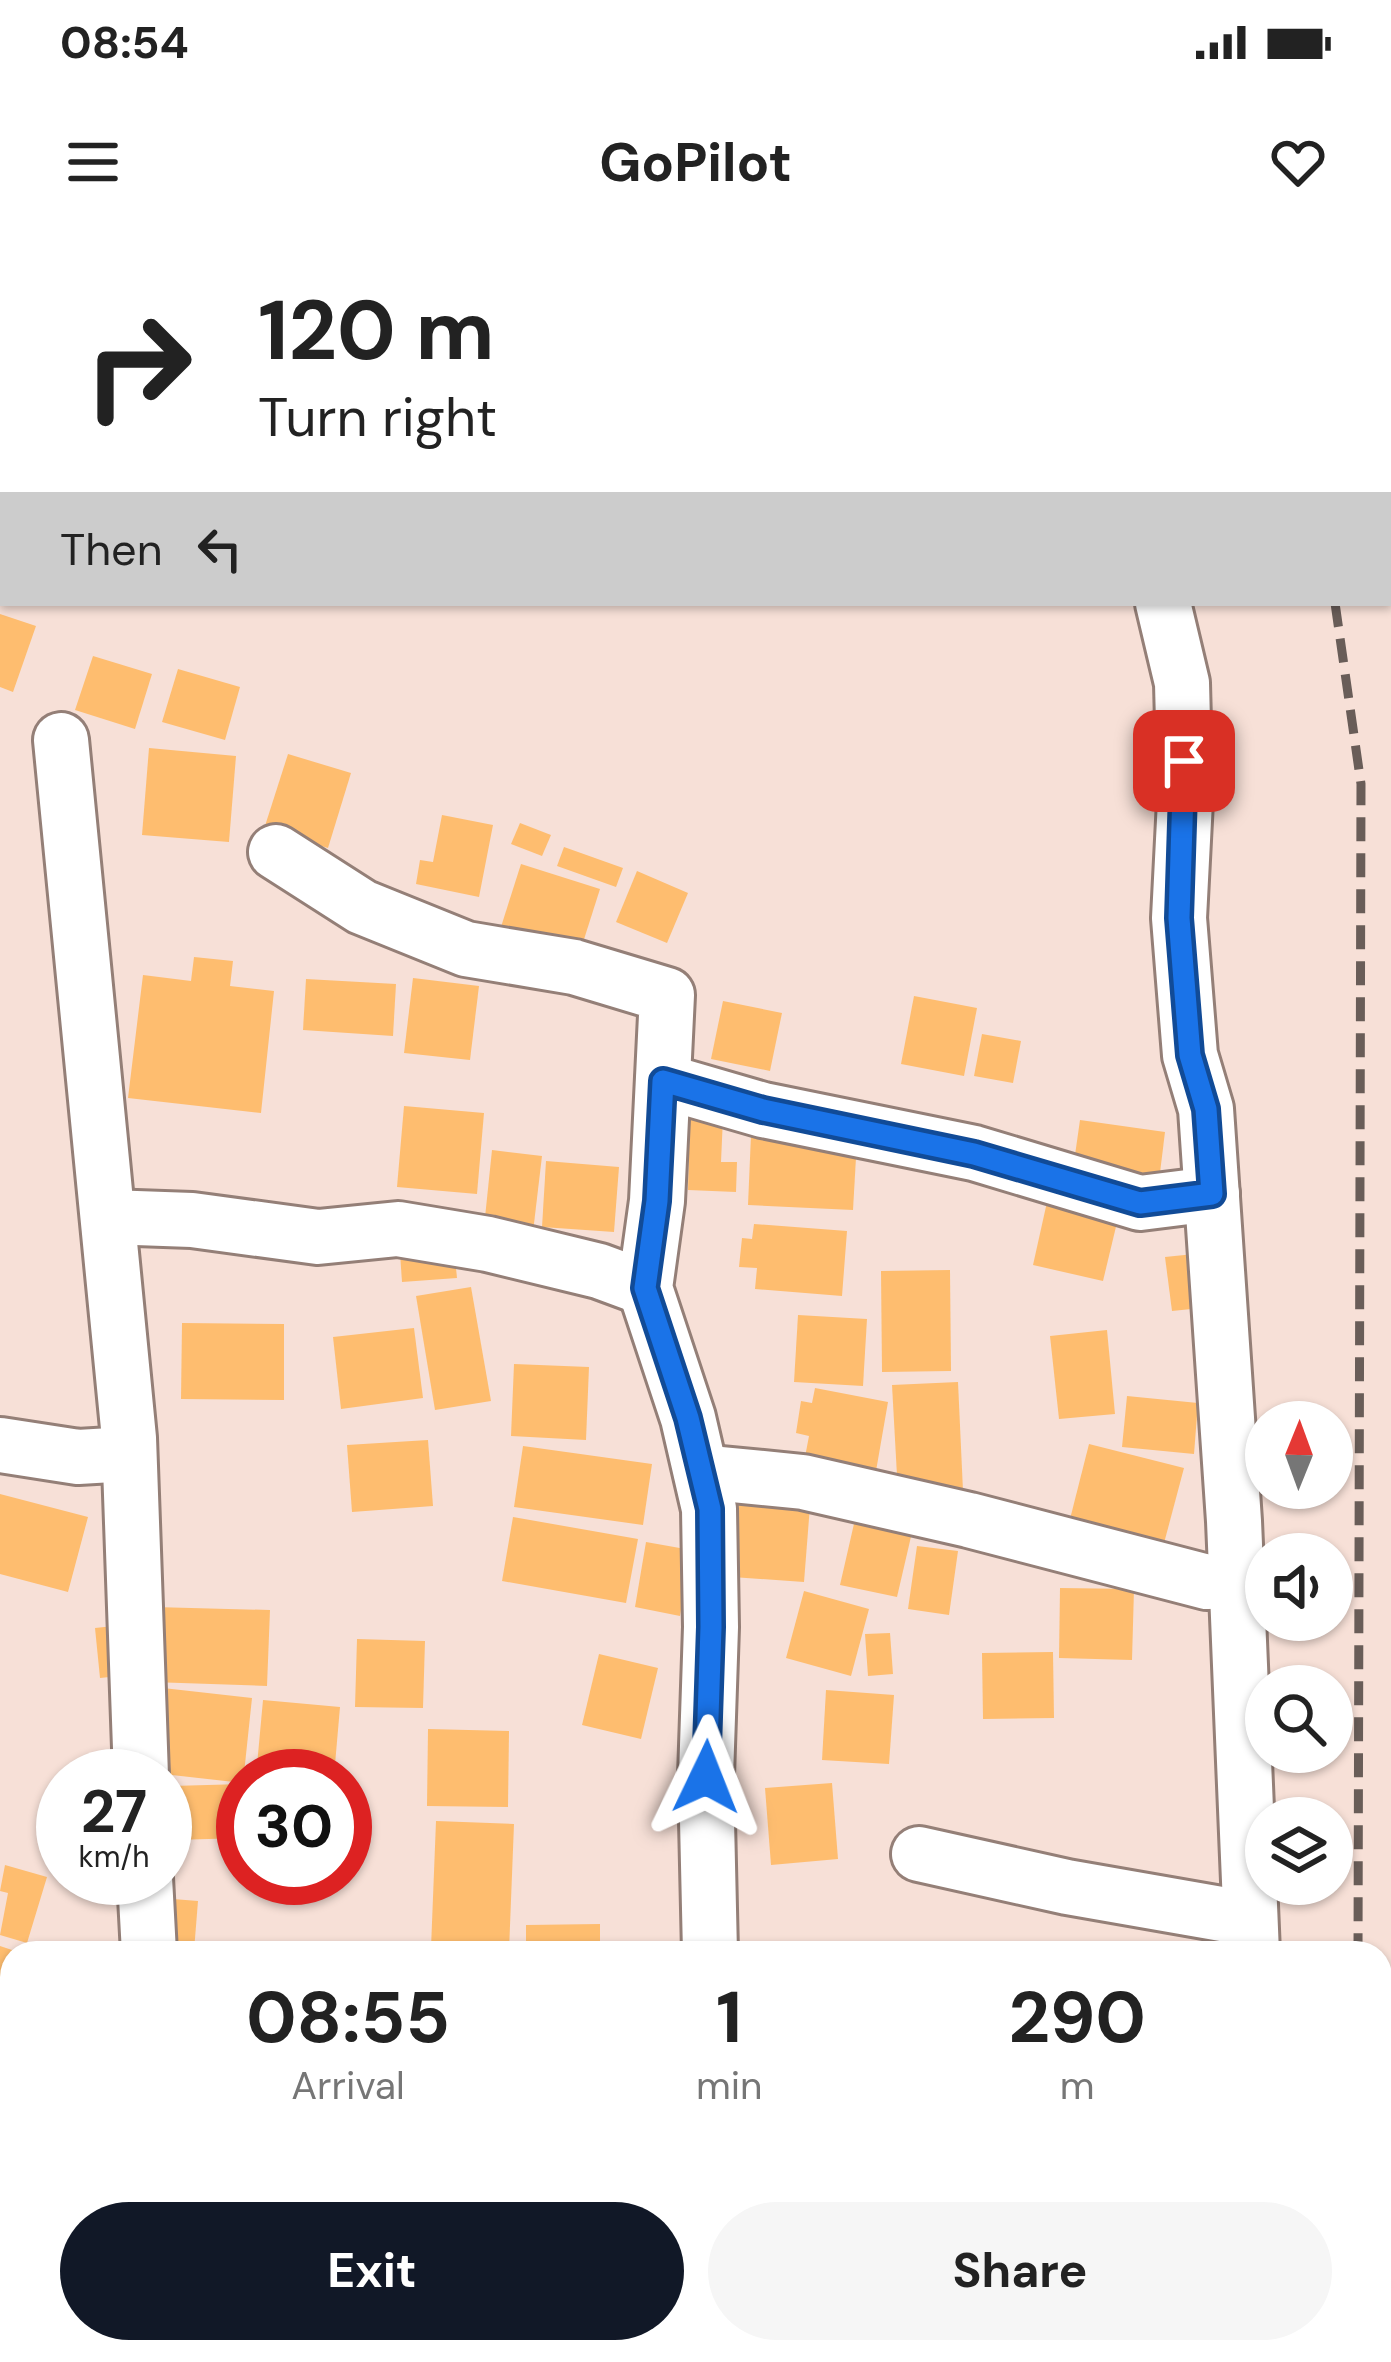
<!DOCTYPE html>
<style>
:root{--surface:#fff;--page:#f6f6f6;--text:#222;--muted:#767676;--accent:#111827}
body{margin:0;font-family:"DM Sans",sans-serif;background:var(--page);color:var(--text);height:100vh;display:flex;flex-direction:column;font-size:45px;white-space:nowrap}
*{box-sizing:border-box;margin:0}
p{font-size:39px;color:var(--muted)}
.icon{flex:none;width:66px;height:66px;fill:none;stroke:currentColor;stroke-width:2;stroke-linecap:round;stroke-linejoin:round}
.map{position:relative;flex:1;overflow:hidden}
.drawer{position:absolute;left:0px;top:1701px;width:1392px;height:423px;display:flex;flex-direction:column;background:var(--surface);border-radius:36px 36px 0 0;box-shadow:0 3px 9px #0004}
.drawer>*{flex:none}
.banner{position:absolute;left:0px;top:0px;width:1392px;height:366px;box-shadow:0 3px 9px #0004;background:#fff;color:var(--text);overflow:hidden}
.needle{width:78px;rotate:1deg}
.buttons{position:absolute;left:1245px;top:1161px;display:grid;gap:24px}
.buttons a{display:grid;place-items:center;width:108px;height:108px;border-radius:50%;background:var(--surface);box-shadow:0 3px 9px #0004;font-size:60px}
.speed{position:absolute;left:36px;top:1509px;display:flex;gap:24px;font-size:60px;font-weight:700;text-align:center}
.speed>*{display:grid;place-content:center;width:156px;height:156px;border-radius:50%;background:var(--surface);box-shadow:0 3px 9px #0004;line-height:1}
.speed small{font-size:30px;font-weight:400}
.speed .limit{border:18px solid #d22;background:#fff;color:#111}
.pin{position:absolute;display:grid;place-items:center;width:102px;height:102px;color:#fff;margin:-51px;border-radius:24px;box-shadow:0 6px 18px #0006}
.me{position:absolute;width:132px;margin:-66px;rotate:2deg;stroke-linejoin:round;filter:drop-shadow(0 0 9px #0008)}
.turn{display:flex;align-items:center;gap:42px;height:252px;padding:0 60px;font-size:54px}
.turn .icon{width:156px;height:156px;stroke-width:2.5}
.turn b{display:block;font-size:84px;line-height:102px}
.then{display:flex;align-items:center;height:114px;padding:0 60px;background:#0003;gap:24px;font-size:45px}
.eta{display:flex;justify-content:space-evenly;align-items:center;height:204px;text-align:center}
.eta b{font-size:72px;font-weight:700;line-height:84px}
.action{display:flex;gap:24px;margin-top:auto;padding:24px 60px}
.action a{flex:1;height:138px;border-radius:72px;background:var(--accent);color:#fff;font-size:48px;font-weight:700;line-height:138px;text-align:center}
.action a+a{background:var(--page);color:var(--text)}
.status{display:flex;justify-content:space-between;align-items:center;height:84px;padding:0 60px;background:var(--surface);direction:ltr}
.status svg{height:33px;fill:currentColor}
header{display:flex;justify-content:space-between;align-items:center;height:156px;padding:0 60px;background:var(--surface);font-size:54px;font-weight:700}
.map>svg:first-child{display:block}
.building{fill:#febd6f}
.lines{fill:none;stroke-linecap:round;stroke-linejoin:round}
.minor-casing{stroke:#947f77;stroke-width:60}
.minor{stroke:#fff;stroke-width:54}
.rail{stroke:#695d58;stroke-width:9;stroke-dasharray:24 12;stroke-linecap:butt}
.route-casing{stroke:#114b97;stroke-width:30}
.route{stroke:#1a73e8;stroke-width:21}
</style>
<div class="status"><b>08:54</b><svg viewBox="0 0 49 12"><path d="M0 12V9h3v3zM5 12V6h3v6zM10 12V3h3v9zM15 12V0h3v12zM26 1h20v11H26zM47 4h2v5h-2z"/></svg></div>
<header><svg class="icon" aria-label="menu" viewBox="0 0 24 24"><path d="M4 6h16M4 12h16M4 18h16"/></svg>GoPilot<svg class="icon" aria-label="heart" viewBox="0 0 24 24"><path d="M12 20l-8-8c-3-5 5-10 8-4 3-6 11-1 8 4z"/></svg></header>
<div class="map">
<svg width="1391" height="2122" viewBox="0 0 1391 2122">
<rect width="100%" height="100%" fill="#f7e0d7"/>
<g class="building">
<polygon points="0,374 36,386 13,452 0,447"/>
<polygon points="93,416 152,434 135,489 75,470"/>
<polygon points="178,429 240,447 225,500 162,482"/>
<polygon points="149,508 236,516 229,602 142,595"/>
<polygon points="288,514 351,533 328,608 264,589"/>
<polygon points="442,575 493,585 479,657 416,644 420,620 433,622"/>
<polygon points="520,583 551,595 542,616 511,604"/>
<polygon points="564,607 623,628 616,647 557,626"/>
<polygon points="521,624 600,649 579,715 500,690"/>
<polygon points="637,631 688,653 667,703 616,682"/>
<polygon points="194,717 233,721 230,746 274,751 261,873 128,858 143,735 191,741"/>
<polygon points="413,738 479,746 470,820 404,813"/>
<polygon points="306,739 396,744 393,796 303,790"/>
<polygon points="914,756 977,768 964,836 901,824"/>
<polygon points="723,761 782,773 770,831 711,819"/>
<polygon points="982,794 1021,801 1013,843 974,836"/>
<polygon points="404,866 484,873 477,954 397,947"/>
<polygon points="690,876 723,877 721,922 737,922 736,952 688,950"/>
<polygon points="1080,880 1165,892 1159,941 1073,929"/>
<polygon points="751,895 857,900 853,970 748,965"/>
<polygon points="492,910 542,916 533,992 484,987"/>
<polygon points="546,921 619,927 614,992 542,987"/>
<polygon points="1049,953 1120,970 1103,1041 1033,1025"/>
<polygon points="754,984 847,991 842,1056 755,1049 757,1028 739,1027 742,998 752,999"/>
<polygon points="454,1008 457,1038 402,1042 400,1013"/>
<polygon points="1194,1014 1201,1068 1172,1071 1165,1017"/>
<polygon points="950,1030 951,1131 882,1132 881,1031"/>
<polygon points="471,1047 491,1161 435,1170 416,1056"/>
<polygon points="798,1075 867,1079 863,1146 794,1142"/>
<polygon points="182,1083 284,1084 284,1160 181,1159"/>
<polygon points="414,1088 423,1158 341,1169 333,1097"/>
<polygon points="1107,1090 1115,1174 1059,1179 1050,1096"/>
<polygon points="514,1124 589,1127 586,1200 511,1196"/>
<polygon points="958,1142 963,1251 898,1254 892,1145"/>
<polygon points="815,1148 888,1162 876,1231 805,1217 809,1196 796,1193 801,1161 812,1163"/>
<polygon points="1127,1156 1198,1163 1194,1214 1122,1207"/>
<polygon points="428,1200 433,1266 352,1272 347,1205"/>
<polygon points="1089,1204 1184,1228 1163,1307 1069,1283"/>
<polygon points="523,1206 652,1224 643,1285 514,1267"/>
<polygon points="0,1254 88,1277 68,1352 0,1334"/>
<polygon points="737,1261 810,1266 804,1342 732,1337"/>
<polygon points="856,1275 913,1288 897,1357 840,1345"/>
<polygon points="513,1277 638,1299 626,1363 502,1341"/>
<polygon points="646,1302 691,1310 680,1376 635,1367"/>
<polygon points="917,1306 958,1311 949,1375 908,1369"/>
<polygon points="1060,1348 1134,1349 1132,1420 1059,1418"/>
<polygon points="804,1351 869,1369 851,1436 786,1418"/>
<polygon points="154,1367 270,1370 267,1446 151,1442"/>
<polygon points="114,1386 119,1436 100,1438 95,1388"/>
<polygon points="890,1393 893,1434 868,1436 865,1394"/>
<polygon points="357,1399 425,1401 423,1468 355,1467"/>
<polygon points="1053,1412 1054,1478 983,1479 982,1413"/>
<polygon points="599,1414 658,1428 641,1499 582,1485"/>
<polygon points="163,1448 252,1458 243,1543 154,1533"/>
<polygon points="826,1450 894,1455 889,1524 822,1520"/>
<polygon points="263,1460 340,1467 334,1536 256,1536"/>
<polygon points="428,1489 509,1491 508,1567 427,1566"/>
<polygon points="832,1543 838,1619 771,1625 765,1548"/>
<polygon points="243,1544 243,1598 174,1600 172,1546"/>
<polygon points="436,1581 514,1584 509,1711 431,1708"/>
<polygon points="5,1625 47,1637 27,1703 0,1695 8,1653 0,1651"/>
<polygon points="173,1659 198,1661 194,1711 170,1708"/>
<polygon points="600,1684 600,1713 526,1713 526,1685"/>
<polygon points="0,1706 12,1710 1,1754 0,1754"/>
<polygon points="0,1842 12,1847 12,1930 0,1925"/>
<polygon points="0,2061 12,2064 12,2112 47,2112 44,2122 0,2122"/>
<polygon points="65,2112 84,2112 117,2122 62,2122"/>
<polygon points="573,2112 640,2112 639,2121 573,2115"/>
<rect x="653" y="2112" width="33" height="10"/>
<rect x="836" y="2112" width="81" height="10"/>
<polygon points="934,2112 1018,2112 1017,2122 933,2122"/>
<polygon points="1109,2112 1157,2112 1156,2122 1108,2122"/>
<polygon points="1037,2113 1087,2119 1087,2122 1036,2122"/>
</g>
<g class="lines">
<g class="minor-casing">
<g id="minor">
<polyline points="1235,3 1236,0"/>
<polyline points="1389,48 1391,48"/>
<polyline points="1163,363 1182,443 1185,561 1179,678 1190,815 1206,869 1234,1281 1252,1713"/>
<polyline points="61,500 129,1198 141,1536"/>
<polyline points="276,612 362,667 466,709 574,727 667,755 657,961 645,1048 688,1178 709,1269 711,1387 706,1536 710,1713"/>
<polyline points="663,841 763,870 974,913 1140,963 1212,954"/>
<polyline points="108,977 192,980 318,997 398,989 488,1004 599,1031 645,1048"/>
<polyline points="0,1205 78,1217 129,1214"/>
<polyline points="701,1232 803,1242 969,1280 1207,1342 1237,1341"/>
<polyline points="919,1614 1067,1647 1250,1679"/>
<polyline points="145,1638 149,1713"/>
<polyline points="0,2036 12,2041"/>
<polyline points="188,2112 190,2122"/>
<polyline points="353,2112 375,2122"/>
<polyline points="1268,2112 1269,2122"/>
<polyline points="760,2122 760,2112"/>
</g>
</g>
<use href="#minor" class="minor"/>
<g class="rail">
<polyline points="1284,0 1285,3"/>
<polyline points="1335,363 1361,544 1358,1713"/>
<polyline points="1368,2112 1369,2122"/>
</g>
</g>
<g class="lines">
<g class="route-casing">
<polyline id="route" points="706,1537 711,1387 710,1269 688,1178 645,1048 657,961 663,841 763,870 974,914 1140,963 1212,954 1206,869 1190,815 1179,678 1184,521"/>
</g>
<use href="#route" class="route"/>
</g>
</svg>
<div class="buttons">
<a><svg class="needle" viewBox="-14 -14 28 28"><path d="M0-13l5 13h-10z" fill="#e53935"/><path d="M0 13l5-13h-10z" fill="#767676"/></svg></a>
<a><svg class="icon" aria-label="sound" viewBox="0 0 24 24"><path d="M4 9h4l5-4v14l-5-4H4zM17 9q2 3 0 6"/></svg></a>
<a><svg class="icon" aria-label="search" viewBox="0 0 24 24"><circle cx="10" cy="10" r="6"/><path d="M15 15l6 6"/></svg></a>
<a><svg class="icon" aria-label="layers" viewBox="0 0 24 24"><path d="M12 4l9 5-9 5-9-5zM3 14l9 5 9-5"/></svg></a>
</div>
<div class="speed"><div>27<small>km/h</small></div><div class="limit">30</div></div>
<div class="pin" style="left:1184px;top:521px;background:#d93025"><svg class="icon" aria-label="arrive" viewBox="0 0 24 24"><path d="M6 21V4h12l-3 4 3 4H6"/></svg></div>
<svg class="me" style="left:706px;top:1537px" viewBox="-20 -20 40 40"><path d="M0-17L14 15 0 8-14 15z" fill="#1a73e8" stroke="#fff" stroke-width="4"/></svg>
<div class="banner">
<div class="turn"><svg class="icon" aria-label="right" viewBox="0 0 24 24"><path d="M7 20v-9h11M14 6l5 5-5 5"/></svg><div><b>120 m</b>Turn right</div></div>
<div class="then">Then<svg class="icon" aria-label="left" viewBox="0 0 24 24"><path d="M17 20v-9H6M10 6l-5 5 5 5"/></svg></div>
</div>
<section class="drawer">
<div class="eta">
<div><b>08:55</b><p>Arrival</p></div>
<div><b>1</b><p>min</p></div>
<div><b>290</b><p>m</p></div>
</div>
<div class="action"><a>Exit</a><a>Share</a></div>
</section>
</div>
